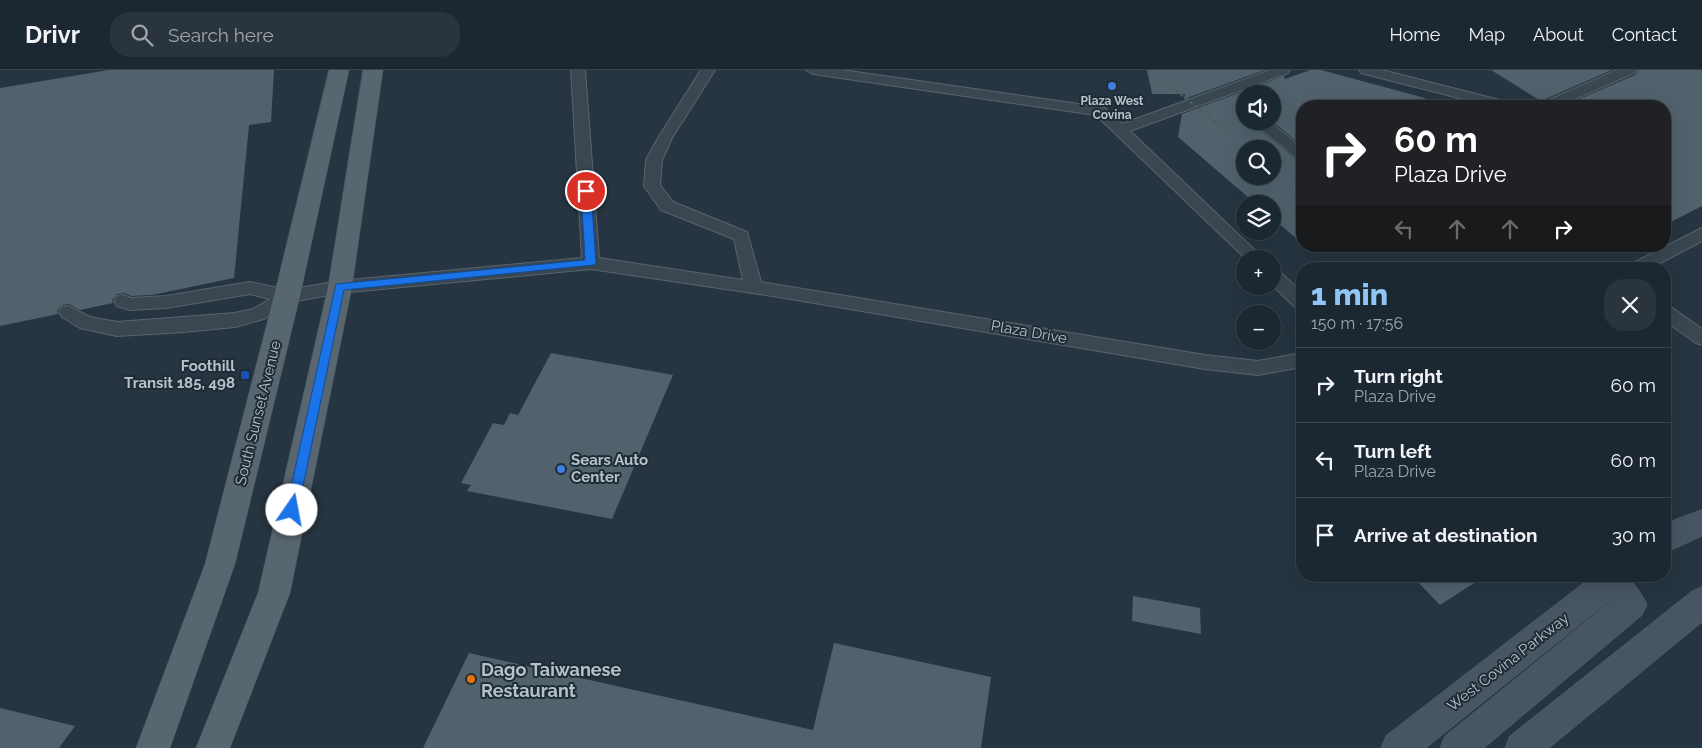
<!DOCTYPE html>
<meta charset="utf-8">
<style>
:root{--surface:#1c2831;--page:#29343d;--text:#f1f3f6;--muted:#a0a6ab;--line:#3a444d;--accent:#90c6f7}
body{margin:0;font-family:Raleway,sans-serif;background:var(--page);color:var(--text);height:100vh;display:flex;flex-direction:column;font-size:19px;white-space:nowrap}
*{box-sizing:border-box;margin:0}
p{font-size:16px;color:var(--muted)}
.icon{flex:none;width:28px;height:28px;fill:none;stroke:currentColor;stroke-width:2;stroke-linecap:round;stroke-linejoin:round}
.map{position:relative;flex:1;overflow:hidden}
.details{position:absolute;left:1296px;top:192px;width:375px;height:320px;display:flex;flex-direction:column;background:var(--surface);border-radius:20px;box-shadow:0 5px 20px #0002,0 0 0 1px var(--line)}
.details>*{flex:none}
.banner{position:absolute;left:1296px;top:30px;width:375px;height:152px;border-radius:20px;box-shadow:0 5px 20px #0002,0 0 0 1px var(--line);background:#202124;color:#fff;overflow:hidden}
.fabs{position:absolute;left:1236px;top:15px;display:grid;gap:10px}
.fabs a{display:grid;place-items:center;width:45px;height:45px;border-radius:50%;background:var(--surface);box-shadow:0 5px 20px #0002,0 0 0 1px var(--line);font-size:25px}
.pin{position:absolute;display:grid;place-items:center;width:42px;height:42px;color:#fff;margin:-21px;border:2px solid #fff;border-radius:50%;box-shadow:0 1px 5px #0007}
.me{position:absolute;width:55px;margin:-28px;rotate:12deg;stroke-linejoin:round;filter:drop-shadow(0 0 4px #0008)}
.turn{display:flex;align-items:center;gap:18px;height:105px;padding:0 15px;font-size:22px}
.turn .icon{width:65px;height:65px;stroke-width:2.5}
.turn b{display:block;font-size:35px;line-height:42px}
.lanes{display:flex;align-items:center;height:48px;padding:0 15px;background:#0003;justify-content:center;gap:25px;direction:ltr}
.lanes .off{opacity:.35}
.round{display:grid;place-items:center;flex:none;width:52px;height:52px;border-radius:20px;background:var(--page)}
.overview{display:flex;align-items:center;justify-content:space-between;height:85px;padding:0 15px}
h1{font-size:30px;font-weight:800;line-height:38px;color:var(--accent)}
ul{padding:0;list-style:none}
li{display:flex;align-items:center;gap:15px;height:75px;padding:0 15px;border-top:1px solid var(--line)}
li div{flex:1}
li b{display:block;font-size:19px}
li em{font-style:normal}
header{display:flex;align-items:center;gap:30px;box-sizing:border-box;height:70px;padding:0 25px;background:var(--surface);border-bottom:1px solid var(--line)}
header strong{font-size:24px}
nav{display:flex;gap:28px;margin-inline-start:auto;font-size:18px}
.search{width:350px;height:45px;background:var(--page);display:flex;align-items:center;gap:12px;box-sizing:border-box;padding:0 18px;border-radius:20px;color:var(--muted);font-size:19px}
.map>svg:first-child{display:block}
.building{fill:#51626d;fill-rule:evenodd}
.lines{fill:none;stroke-linecap:round;stroke-linejoin:round}
.lane-casing{stroke:#58646e;stroke-width:2}
.secondary-casing{stroke:#58646e;stroke-width:1}
.primary-casing{stroke:#44505a;stroke-width:1}
.lane{fill:#3a4750;fill-rule:evenodd}
.secondary{fill:#485663;fill-rule:evenodd}
.primary{fill:#586670;fill-rule:evenodd}
.path-bridge{stroke:#485f5f;stroke-width:2.5;stroke-dasharray:3 3;stroke-linecap:butt}
.route{fill:#1a73e8;stroke:#114b97}
.shop-dot{fill:#3f7fe0;stroke:#1f2c36;stroke-width:2}
.transit-dot{fill:#1a4fb4;stroke:#1f2c36;stroke-width:2}
.food-dot{fill:#e8710a;stroke:#1f2c36;stroke-width:2}
.labels{text-anchor:middle;dominant-baseline:central;stroke-width:4;stroke-linejoin:round;paint-order:stroke}
.far-poi-label{font-size:12px;font-weight:bold;fill:#b7c1cb;stroke:#1f2c36}
.street-label{font-size:15px;fill:#b7c1cb;stroke:#1f2c36}
.poi-label{font-size:15px;font-weight:bold;fill:#b7c1cb;stroke:#1f2c36;text-anchor:end}
.near-poi-label{font-size:18px;font-weight:bold;fill:#b7c1cb;stroke:#1f2c36;text-anchor:start}
</style>
<header>
<strong>Drivr</strong>
<div class="search"><svg class="icon" aria-label="search" viewBox="0 0 24 24"><circle cx="10" cy="10" r="6"/><path d="M15 15l6 6"/></svg>Search here</div>
<nav><a>Home</a><a>Map</a><a>About</a><a>Contact</a></nav>
</header>
<div class="map">
<svg width="1702" height="678" viewBox="0 0 1702 678">
<rect width="100%" height="100%" fill="#263541"/>
<g class="building">
<polygon points="109,0 274,0 271,52 249,55 234,208 152,225 131,226 124,223 117,224 112,230 113,233 80,240 69,234 62,235 57,241 58,244 0,256 0,18"/>
<polygon points="1147,0 1265,0 1184,29 1185,24 1152,24"/>
<path d="M1310 0H1321L1425 28 1424 36H1302V76L1272 51V24H1245V51H1254L1256 57 1296 89 1302 92V173L1272 148V134H1256L1178 67 1182 44 1284 6 1285 9ZM1245 79H1272V106H1245Z"/>
<polygon points="1491,0 1612,0 1541,31"/>
<polygon points="1638,0 1702,0 1702,136 1665,155 1665,36 1563,36 1635,5"/>
<polygon points="551,283 673,305 612,449 467,421 471,415 461,413 493,353 504,355 510,343 518,345"/>
<polygon points="1412,506 1485,506 1440,535"/>
<polygon points="1133,526 1200,538 1201,564 1132,551"/>
<polygon points="834,573 991,607 981,678 423,678 469,583 813,660"/>
<polygon points="0,638 75,656 59,678 0,678"/>
</g>
<g class="lines">
<g class="lane-casing">
<g id="lane">
<polygon points="571,0 585,0 599,188 743,210 734,169 661,140 644,116 646,90 658,68 701,0 715,0 672,68 662,90 660,115 673,132 747,162 761,212 1205,285 1258,291 1302,283 1302,297 1258,305 1205,299 785,228 591,199 340,223 291,232 264,249 235,257 184,262 117,266 80,258 62,247 59,242 62,237 68,236 90,247 117,252 235,243 253,239 270,229 250,224 166,238 130,240 117,236 114,231 117,226 123,225 131,228 166,226 250,212 287,220 340,211 582,188"/>
<polygon points="806,0 842,0 1100,37 1105,38 1122,54 1270,0 1290,0 1288,3 1130,61 1264,189 1246,189 1096,45 813,4"/>
<polygon points="1359,0 1382,0 1511,33 1513,36 1490,36 1361,3"/>
<polygon points="1617,0 1636,0 1634,3 1559,36 1540,36 1542,33"/>
<polygon points="1256,51 1269,51 1302,78 1302,90 1297,88 1257,56"/>
<polygon points="1702,158 1702,171 1649,199 1627,199 1629,195"/>
<polygon points="1272,198 1278,200 1302,223 1302,239 1296,238 1272,215"/>
<polygon points="1665,236 1671,237 1702,259 1702,275 1696,273 1665,251"/>
</g>
</g>
<g class="secondary-casing">
<g id="secondary">
<polygon points="1702,440 1702,466 1665,483 1665,454"/>
<polygon points="1593,506 1632,506 1631,510 1642,525 1647,535 1642,545 1484,678 1440,678 1445,666 1610,532 1609,531 1426,678 1381,678 1386,666"/>
<polygon points="1702,517 1702,552 1549,678 1505,678 1510,666 1691,522"/>
</g>
</g>
<g class="primary-casing">
<g id="primary">
<polygon points="329,0 349,0 300,226 235,494 170,678 136,678 205,494 274,226"/>
<polygon points="363,0 383,0 352,217 290,523 230,678 196,678 258,523 328,217"/>
</g>
</g>
<use href="#lane" class="lane"/>
<use href="#secondary" class="secondary"/>
<use href="#primary" class="primary"/>
<polyline class="path-bridge" points="1162,9 1231,65"/>
</g>
<polygon class="route" points="586,118 591,121 596,193 594,195 344,220 298,440 296,444 292,446 288,444 286,440 336,214 585,190 581,121"/>
<g class="shop-dot">
<circle cx="1112" cy="16" r="5"/>
<circle cx="561" cy="399" r="5"/>
</g>
<rect class="transit-dot" x="240" y="300" width="10" height="10" rx="2.5"/>
<circle class="food-dot" cx="471" cy="609" r="5"/>
<g class="labels">
<g class="far-poi-label">
<text x="1112" y="31">Plaza West<tspan x="1112" dy="14">Covina</tspan></text>
</g>
<g class="street-label">
<text transform="translate(1029 262) rotate(10)">Plaza Drive</text>
<text transform="translate(258 343) rotate(-76)">South Sunset Avenue</text>
<text transform="translate(1508 592) rotate(-38)">West Covina Parkway</text>
</g>
<g class="poi-label">
<text x="235" y="296">Foothill<tspan x="235" dy="17">Transit 185, 498</tspan></text>
<text x="571" y="390" text-anchor="start">Sears Auto<tspan x="571" dy="17">Center</tspan></text>
</g>
<g class="near-poi-label">
<text x="481" y="599">Dago Taiwanese<tspan x="481" dy="21">Restaurant</tspan></text>
</g>
</g>
</svg>
<div class="fabs">
<a><svg class="icon" aria-label="sound" viewBox="0 0 24 24"><path d="M4 9h4l5-4v14l-5-4H4zM17 9q2 3 0 6"/></svg></a>
<a><svg class="icon" aria-label="search" viewBox="0 0 24 24"><circle cx="10" cy="10" r="6"/><path d="M15 15l6 6"/></svg></a>
<a><svg class="icon" aria-label="layers" viewBox="0 0 24 24"><path d="M12 4l9 5-9 5-9-5zM3 14l9 5 9-5"/></svg></a>
<a>+</a>
<a>−</a>
</div>
<div class="pin" style="left:586px;top:121px;background:#d93025"><svg class="icon" aria-label="arrive" viewBox="0 0 24 24"><path d="M6 21V4h12l-3 4 3 4H6"/></svg></div>
<svg class="me" style="left:292px;top:440px" viewBox="-20 -20 40 40"><circle r="19" fill="#fff"/><path d="M0-13L10 11 0 6-10 11z" fill="#1a73e8"/></svg>
<div class="banner">
<div class="turn"><svg class="icon" aria-label="right" viewBox="0 0 24 24"><path d="M7 20v-9h11M14 6l5 5-5 5"/></svg><div><b>60 m</b>Plaza Drive</div></div>
<div class="lanes"><svg class="icon off" aria-label="left" viewBox="0 0 24 24"><path d="M17 20v-9H6M10 6l-5 5 5 5"/></svg><svg class="icon off" aria-label="ahead" viewBox="0 0 24 24"><path d="M12 20V5M6 11l6-6 6 6"/></svg><svg class="icon off" aria-label="ahead" viewBox="0 0 24 24"><path d="M12 20V5M6 11l6-6 6 6"/></svg><svg class="icon" aria-label="right" viewBox="0 0 24 24"><path d="M7 20v-9h11M14 6l5 5-5 5"/></svg></div>
</div>
<section class="details">
<div class="overview"><div><h1>1 min</h1><p>150 m · 17:56</p></div><a class="round"><svg class="icon" aria-label="close" viewBox="0 0 24 24"><path d="M6 6l12 12M18 6L6 18"/></svg></a></div>
<ul>
<li><svg class="icon" aria-label="right" viewBox="0 0 24 24"><path d="M7 20v-9h11M14 6l5 5-5 5"/></svg><div><b>Turn right</b><p>Plaza Drive</p></div><em>60 m</em></li>
<li><svg class="icon" aria-label="left" viewBox="0 0 24 24"><path d="M17 20v-9H6M10 6l-5 5 5 5"/></svg><div><b>Turn left</b><p>Plaza Drive</p></div><em>60 m</em></li>
<li><svg class="icon" aria-label="arrive" viewBox="0 0 24 24"><path d="M6 21V4h12l-3 4 3 4H6"/></svg><div><b>Arrive at destination</b></div><em>30 m</em></li>
</ul>
</section>
</div>
